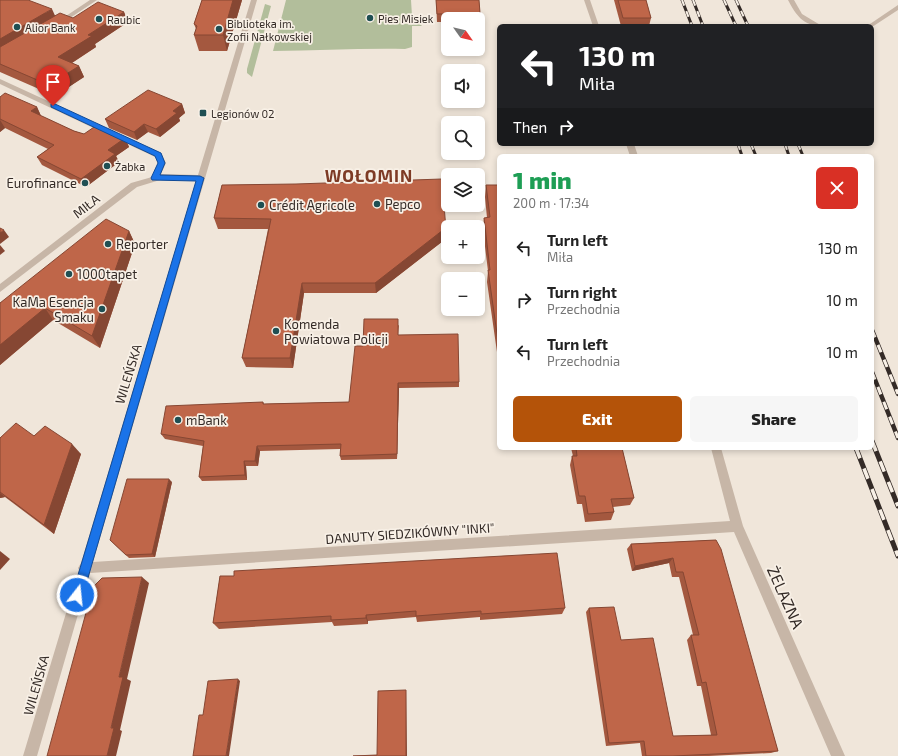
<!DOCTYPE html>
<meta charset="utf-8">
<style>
:root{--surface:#fff;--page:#f6f6f6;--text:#222;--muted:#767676;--accent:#b45309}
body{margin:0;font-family:"Exo 2",sans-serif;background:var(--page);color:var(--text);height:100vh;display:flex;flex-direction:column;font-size:15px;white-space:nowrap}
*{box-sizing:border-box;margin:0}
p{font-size:13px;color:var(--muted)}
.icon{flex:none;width:22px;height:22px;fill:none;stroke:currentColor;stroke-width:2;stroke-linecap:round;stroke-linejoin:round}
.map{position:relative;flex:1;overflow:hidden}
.drawer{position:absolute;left:497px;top:154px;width:377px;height:296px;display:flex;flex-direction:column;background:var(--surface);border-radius:6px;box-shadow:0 2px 6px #0003}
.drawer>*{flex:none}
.hud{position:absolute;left:497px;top:24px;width:377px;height:122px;border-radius:6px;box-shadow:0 2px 6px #0003;background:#202124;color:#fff;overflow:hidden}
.needle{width:26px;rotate:124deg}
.tools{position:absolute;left:441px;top:12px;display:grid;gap:8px}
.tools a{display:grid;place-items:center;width:44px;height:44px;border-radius:6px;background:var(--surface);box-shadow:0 2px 6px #0003;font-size:20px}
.pin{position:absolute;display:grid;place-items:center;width:34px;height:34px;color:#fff;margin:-41px -17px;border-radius:50% 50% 50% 0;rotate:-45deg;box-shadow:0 0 4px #0007}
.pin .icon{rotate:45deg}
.me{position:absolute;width:44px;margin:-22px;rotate:16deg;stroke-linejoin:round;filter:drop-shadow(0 0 3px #0008)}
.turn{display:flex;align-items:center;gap:14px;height:84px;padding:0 16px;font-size:18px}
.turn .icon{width:52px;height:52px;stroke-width:2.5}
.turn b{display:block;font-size:28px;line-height:34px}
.then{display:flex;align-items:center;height:38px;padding:0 16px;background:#0003;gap:8px;font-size:15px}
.round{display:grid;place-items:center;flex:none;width:42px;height:42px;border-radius:6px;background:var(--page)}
.headline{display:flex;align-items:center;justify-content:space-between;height:68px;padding:0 16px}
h1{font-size:24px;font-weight:800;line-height:30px;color:#1e9e55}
.button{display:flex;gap:8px;margin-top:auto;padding:8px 16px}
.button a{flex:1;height:46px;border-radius:6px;background:var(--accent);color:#fff;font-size:16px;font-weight:800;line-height:46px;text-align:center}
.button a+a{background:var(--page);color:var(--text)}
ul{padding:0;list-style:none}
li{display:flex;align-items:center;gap:12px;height:52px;padding:0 16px}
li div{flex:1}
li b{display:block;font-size:15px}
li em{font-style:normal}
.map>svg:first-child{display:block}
.green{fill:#b2be9b}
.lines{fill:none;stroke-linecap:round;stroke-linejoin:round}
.minor{fill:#c7b6a7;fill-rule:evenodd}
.rail-far2-casing{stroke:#342b27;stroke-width:3}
.rail-far1-casing{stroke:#342b27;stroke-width:4.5}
.rail-casing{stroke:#342b27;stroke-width:5}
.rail-far2{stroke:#f8f0e6;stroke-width:2;stroke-dasharray:6;stroke-linecap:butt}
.rail-far1{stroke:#f8f0e6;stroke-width:3;stroke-dasharray:8;stroke-linecap:butt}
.rail{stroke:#f8f0e6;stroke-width:3.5;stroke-dasharray:11;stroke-linecap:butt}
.wall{fill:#a4583f}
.shaded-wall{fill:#864733}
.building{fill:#bf6649;stroke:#864733}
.route{fill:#1a73e8;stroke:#114b97}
.poi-dot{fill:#1f4f53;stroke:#f8f0e6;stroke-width:1.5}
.labels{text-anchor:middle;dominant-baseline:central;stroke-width:3.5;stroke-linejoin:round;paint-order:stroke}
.far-poi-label{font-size:11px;fill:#342b27;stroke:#f8f0e6;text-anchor:start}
.poi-label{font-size:13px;fill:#342b27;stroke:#f8f0e6;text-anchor:start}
.street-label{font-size:13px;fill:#342b27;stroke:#f8f0e6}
.near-street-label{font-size:16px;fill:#342b27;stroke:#f8f0e6}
.district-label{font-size:17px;font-weight:bold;letter-spacing:1px;fill:#7e3b25;stroke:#f8f0e6}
</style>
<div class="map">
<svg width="898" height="756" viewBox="0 0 898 756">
<rect width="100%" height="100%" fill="#f0e6da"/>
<g class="green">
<path d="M286 0H411L412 16 422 26H412V47L405 49C361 48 317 51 273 51Z"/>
<polygon points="265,4 271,6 252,77 247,73 247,69"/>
</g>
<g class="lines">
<g class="minor">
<polygon points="90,0 97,0 61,24 57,24 57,22"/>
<polygon points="251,0 257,0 93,562 730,521 711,448 721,448 743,526 845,756 831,756 734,532 90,573 37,756 23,756 79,570 78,568 81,563 196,181 160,180 137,187 0,292 0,284 131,183 152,177 158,163 155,157 0,84 0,79 161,153 166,163 161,174 198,175"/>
<polygon points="584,0 590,0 599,26 593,26"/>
<path d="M788 0H794L802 14 822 26C803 26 796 15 788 0Z"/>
<polygon points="898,5 898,10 872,27 872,26 867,26"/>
<polygon points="626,144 634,144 638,156 630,156"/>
</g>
<g class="rail-far2-casing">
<g id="rail-far2">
<polyline points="682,0 692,26"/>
<polyline points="693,0 703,26"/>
<polyline points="724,0 736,26"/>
<polyline points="736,0 748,26"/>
<polyline points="738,144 742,156"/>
<polyline points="751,144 756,156"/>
<polyline points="785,144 789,156"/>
<polyline points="798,144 803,156"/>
</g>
</g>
<g class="rail-far1-casing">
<g id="rail-far1">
<polyline points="872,330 898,394"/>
<polyline points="872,372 898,438"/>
</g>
</g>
<g class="rail-casing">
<g id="rail">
<polyline points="872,441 898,506"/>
<polyline points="856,448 898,556"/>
</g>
</g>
<use href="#rail-far2" class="rail-far2"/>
<use href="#rail-far1" class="rail-far1"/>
<use href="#rail" class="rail"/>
</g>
<g class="wall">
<polygon points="0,0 55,16 73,18 124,12 128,22 95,44 96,47 72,63 79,66 84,77 55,96 0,72"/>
<polygon points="202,0 242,0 227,51 199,51 194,35 196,29 194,24"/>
<polygon points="436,0 479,0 480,13 480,21 478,21 478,19 448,19 448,22 437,22"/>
<polygon points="614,0 646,0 651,18 649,26 621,26"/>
<polygon points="0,97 37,107 41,116 74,131 84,134 125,138 129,147 116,156 119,162 86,187 42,165 37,157 48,149 5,128 0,132"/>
<polygon points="182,104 185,113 179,118 180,121 160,137 148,132 137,140 109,128 105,119"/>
<polygon points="222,185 446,230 446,240 443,241 376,293 304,293 293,368 246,367 242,358 268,229 218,229 214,218"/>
<polygon points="486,185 499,185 499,366 487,282 488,271 483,230 484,218 487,218 485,197"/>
<polygon points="129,231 135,244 100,348 53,320 0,365 0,303"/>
<polygon points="399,325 398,335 459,382 459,387 399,388 397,459 341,460 340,456 340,449 260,451 258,466 246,466 247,480 202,481 199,477 203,446 165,439 161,434 263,402 264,404 349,402 363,346"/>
<polygon points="34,436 81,454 54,534 5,497 0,498 0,438"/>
<polygon points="571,448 622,448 634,498 630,505 613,507 614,512 611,520 585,522 582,504 577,504 570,465 572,456 573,456"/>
<polygon points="172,482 155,557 129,558 110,540"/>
<polygon points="716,540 778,751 771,753 709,756 642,756 640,743 606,746 586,612 589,608 621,640 673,736 711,735 701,686 697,686 687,640 691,635 693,635 679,577 672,577 669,563 632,571 627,549 631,544"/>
<polygon points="220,576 565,608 562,614 480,620 480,617 417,622 416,617 368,621 368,624 334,626 332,622 219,629 213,623"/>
</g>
<g class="shaded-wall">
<polygon points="233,0 242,0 227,51 223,35"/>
<polygon points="52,9 57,20 0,53 0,39"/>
<polygon points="124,12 128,22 95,44 96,47 64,68 58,57 88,35"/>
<polygon points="79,66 84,77 55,96 49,85"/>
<polygon points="182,104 185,113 179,118 180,121 160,137 156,129 173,111"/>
<polygon points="37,107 41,116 35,120 31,111"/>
<polygon points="0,120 5,128 0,132"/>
<polygon points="144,124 148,132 137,140 134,132"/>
<polygon points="125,138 129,147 116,156 119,162 86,187 81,179 108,150"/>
<polygon points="4,230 9,237 0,244 0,233"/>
<polygon points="443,230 443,241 376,293 375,283"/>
<polygon points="129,231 135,244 100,348 92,336"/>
<polygon points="0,245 5,251 0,255"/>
<polygon points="302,283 304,293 293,368 290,358"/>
<polygon points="45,308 53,320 0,365 0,345"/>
<polygon points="398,383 399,388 397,459 397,454"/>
<polygon points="72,444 81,454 54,534 44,525"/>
<polygon points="257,446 260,451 258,466 255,461"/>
<polygon points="244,461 246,466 247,480 245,475"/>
<polygon points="169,479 172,482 155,557 152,554"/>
<polygon points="0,493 5,497 0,498"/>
<polygon points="0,551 10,559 0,570"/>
<polygon points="673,558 669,563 632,571 635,566"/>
<polygon points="142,577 149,583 127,679 131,681 120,730 122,731 116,756 107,756 119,677"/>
<polygon points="366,615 368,621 368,624 366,618"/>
<polygon points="238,679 240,681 229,756 226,756"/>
<polygon points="406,690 406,691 407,756 406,756"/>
</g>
<g class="building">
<polygon points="0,0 28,0 52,9 0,39"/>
<polygon points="202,0 233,0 223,35 194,35 197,26 194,24"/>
<polygon points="436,0 479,0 480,13 437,14"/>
<polygon points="618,0 646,0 651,18 623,18"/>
<polygon points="98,2 124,12 88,35 92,36 58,57 79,66 49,85 0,64 0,47 60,13 73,18"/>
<polygon points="148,90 182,104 173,111 177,113 156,129 144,124 134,132 105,119"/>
<polygon points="5,93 37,107 31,111 74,131 84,134 97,125 125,138 108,150 115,154 81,179 37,157 54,145 0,119 0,97"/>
<polygon points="442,179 446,230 443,230 375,283 302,283 290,358 242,358 271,219 214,218 222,185 296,184"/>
<polygon points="486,185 499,185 499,348 488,270 490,270 484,218 490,217"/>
<polygon points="106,219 129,231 92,336 45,308 0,345 0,303"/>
<polygon points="0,228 4,230 0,233"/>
<polygon points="364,319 398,319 398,335 458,334 459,382 398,383 397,454 340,456 341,444 257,446 255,461 244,461 245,475 199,477 204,441 161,434 166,406 263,402 263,404 349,402 355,346 363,346"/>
<polygon points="16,423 34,436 45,426 72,444 44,525 0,492 0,438"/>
<polygon points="576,448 622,448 634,498 611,499 614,512 588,514 585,496 579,496 572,456 577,456"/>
<polygon points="127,479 169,479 152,554 126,555 110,540"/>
<polygon points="716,540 721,549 778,751 673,756 646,756 644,741 609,743 589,608 614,607 621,640 653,638 673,736 717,735 706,682 702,683 691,635 699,635 683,572 676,572 673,558 635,566 631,544"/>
<polygon points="557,553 565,608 481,614 481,611 416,616 416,611 366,615 366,618 331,620 331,616 213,623 220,576 234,576 234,571"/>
<polygon points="142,577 119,677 123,677 111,728 114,728 107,756 47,756 93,587 102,578"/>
<polygon points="238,679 226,756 193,756 199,715 203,715 208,681"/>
<polygon points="406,690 406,756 353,756 377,755 378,691"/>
</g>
<polygon class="route" points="51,104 55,104 161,153 165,163 160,175 200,176 204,178 83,595 81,599 77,600 73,599 72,595 196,181 152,180 151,178 158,163 155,156 51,107"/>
<g class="poi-dot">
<circle cx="370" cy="18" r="4"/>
<circle cx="99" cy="19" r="4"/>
<circle cx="17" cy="27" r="4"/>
<circle cx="219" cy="29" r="4"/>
<rect x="199" y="109" width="8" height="8" rx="2"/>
<circle cx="107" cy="166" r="4"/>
<circle cx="85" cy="183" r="4"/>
<circle cx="377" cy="204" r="4"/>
<circle cx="261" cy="205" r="4"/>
<circle cx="108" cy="244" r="4"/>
<circle cx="69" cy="274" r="4"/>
<circle cx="102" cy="309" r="4"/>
<circle cx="276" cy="331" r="4"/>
<circle cx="178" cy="420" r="4"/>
</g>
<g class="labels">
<g class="far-poi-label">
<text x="378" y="18">Pies Misiek</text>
<text x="107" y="19">Raubic</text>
<text x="227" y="23">Biblioteka im.<tspan x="227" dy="13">Zofii Nałkowskiej</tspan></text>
<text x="25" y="27">Alior Bank</text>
<text x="211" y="113">Legionów 02</text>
<text x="115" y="166">Żabka</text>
</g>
<g class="poi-label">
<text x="77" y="183" text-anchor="end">Eurofinance</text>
<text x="385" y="204">Pepco</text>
<text x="269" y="205">Crédit Agricole</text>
<text x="116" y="244">Reporter</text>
<text x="77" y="274">1000tapet</text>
<text x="94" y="302" text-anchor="end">KaMa Esencja<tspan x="94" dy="15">Smaku</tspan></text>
<text x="284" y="324">Komenda<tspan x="284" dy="15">Powiatowa Policji</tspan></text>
<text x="186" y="420">mBank</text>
</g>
<g class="street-label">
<text transform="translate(86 206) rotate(-38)">MIŁA</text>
<text transform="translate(128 374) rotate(-73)">WILEŃSKA</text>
<text transform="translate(410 533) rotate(-4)">DANUTY SIEDZIKÓWNY "INKI"</text>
<text transform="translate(36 685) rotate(-74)">WILEŃSKA</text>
</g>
<g class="near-street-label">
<text transform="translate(786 597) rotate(66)">ŻELAZNA</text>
</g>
<g class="district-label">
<text x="369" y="175">WOŁOMIN</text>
</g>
</g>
</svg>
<div class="tools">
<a><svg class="needle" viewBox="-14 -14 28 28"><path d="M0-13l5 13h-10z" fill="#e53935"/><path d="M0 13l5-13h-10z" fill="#767676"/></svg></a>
<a><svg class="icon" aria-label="sound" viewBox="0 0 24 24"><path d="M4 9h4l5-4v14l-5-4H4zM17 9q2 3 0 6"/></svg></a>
<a><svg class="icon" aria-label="search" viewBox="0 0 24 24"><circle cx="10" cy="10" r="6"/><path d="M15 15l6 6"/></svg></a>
<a><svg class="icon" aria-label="layers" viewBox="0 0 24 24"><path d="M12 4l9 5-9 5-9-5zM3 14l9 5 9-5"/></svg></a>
<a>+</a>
<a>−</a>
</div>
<div class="pin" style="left:53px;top:106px;background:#d93025"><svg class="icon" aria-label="arrive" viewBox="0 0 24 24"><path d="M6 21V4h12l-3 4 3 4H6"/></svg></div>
<svg class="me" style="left:77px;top:595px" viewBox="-20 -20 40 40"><circle r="17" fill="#1a73e8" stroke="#fff" stroke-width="3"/><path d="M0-11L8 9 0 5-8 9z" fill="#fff"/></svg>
<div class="hud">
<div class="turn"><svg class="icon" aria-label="left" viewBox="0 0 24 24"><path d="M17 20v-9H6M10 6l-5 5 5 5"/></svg><div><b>130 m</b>Miła</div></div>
<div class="then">Then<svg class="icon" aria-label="right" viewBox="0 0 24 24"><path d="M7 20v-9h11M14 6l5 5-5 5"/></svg></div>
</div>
<section class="drawer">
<div class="headline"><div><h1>1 min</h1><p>200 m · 17:34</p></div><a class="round" style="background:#d93025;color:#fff"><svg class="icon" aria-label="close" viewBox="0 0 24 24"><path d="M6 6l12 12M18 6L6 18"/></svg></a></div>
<ul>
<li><svg class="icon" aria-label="left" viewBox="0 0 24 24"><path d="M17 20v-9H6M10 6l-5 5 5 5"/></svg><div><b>Turn left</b><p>Miła</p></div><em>130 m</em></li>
<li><svg class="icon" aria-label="right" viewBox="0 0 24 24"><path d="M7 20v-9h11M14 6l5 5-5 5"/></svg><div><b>Turn right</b><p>Przechodnia</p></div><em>10 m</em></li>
<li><svg class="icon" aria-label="left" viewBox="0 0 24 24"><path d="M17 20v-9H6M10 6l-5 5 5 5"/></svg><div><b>Turn left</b><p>Przechodnia</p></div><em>10 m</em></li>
</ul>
<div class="button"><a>Exit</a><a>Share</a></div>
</section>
</div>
